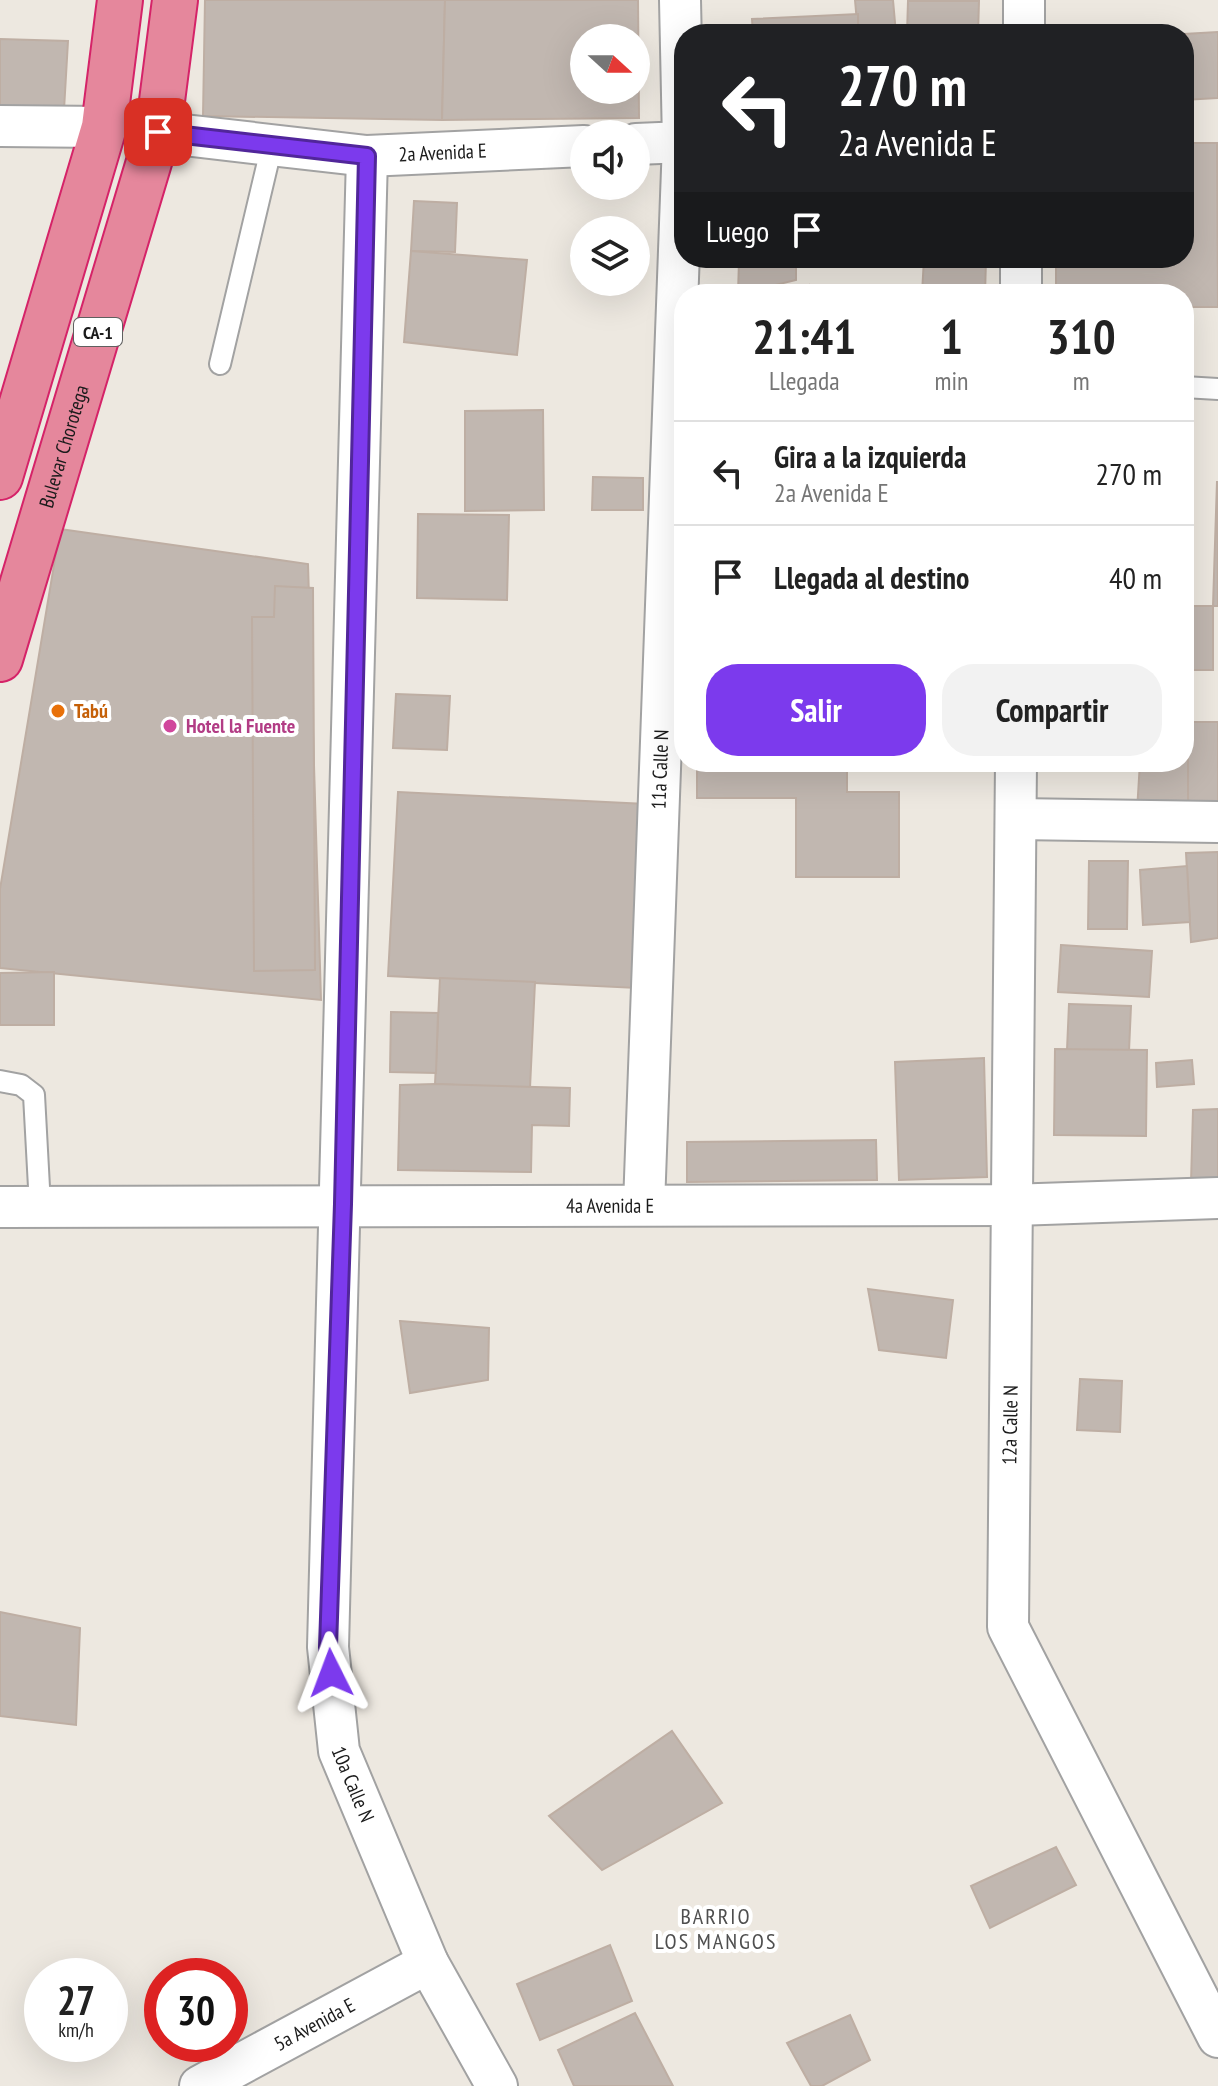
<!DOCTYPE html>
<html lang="es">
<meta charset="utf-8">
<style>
:root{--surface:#fff;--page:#f2f2f2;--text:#222;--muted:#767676;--line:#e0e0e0;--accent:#7c3aed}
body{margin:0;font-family:"PT Sans Narrow",sans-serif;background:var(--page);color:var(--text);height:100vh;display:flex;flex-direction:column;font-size:30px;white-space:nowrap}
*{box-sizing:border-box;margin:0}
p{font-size:26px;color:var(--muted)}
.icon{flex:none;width:44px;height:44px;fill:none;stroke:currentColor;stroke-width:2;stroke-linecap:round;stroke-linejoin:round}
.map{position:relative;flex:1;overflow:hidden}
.sheet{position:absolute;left:674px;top:284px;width:520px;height:488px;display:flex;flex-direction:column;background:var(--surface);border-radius:32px;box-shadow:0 8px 32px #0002}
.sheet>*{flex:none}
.top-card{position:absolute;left:674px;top:24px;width:520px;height:244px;border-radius:32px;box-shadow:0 8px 32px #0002;background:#202124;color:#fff;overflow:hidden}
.needle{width:52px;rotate:111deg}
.buttons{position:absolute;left:570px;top:24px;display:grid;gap:16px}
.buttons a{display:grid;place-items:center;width:80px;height:80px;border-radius:50%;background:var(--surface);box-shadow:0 8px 32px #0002;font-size:40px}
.speed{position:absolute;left:24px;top:1958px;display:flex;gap:16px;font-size:40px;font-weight:700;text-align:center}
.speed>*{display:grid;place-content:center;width:104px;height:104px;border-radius:50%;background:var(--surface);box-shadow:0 8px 32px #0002;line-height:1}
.speed small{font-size:20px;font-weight:400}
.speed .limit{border:12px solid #d22;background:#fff;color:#111}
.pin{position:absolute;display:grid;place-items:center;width:68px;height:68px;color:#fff;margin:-34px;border-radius:16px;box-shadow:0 4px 12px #0006}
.me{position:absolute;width:88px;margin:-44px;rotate:357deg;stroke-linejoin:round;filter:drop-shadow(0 0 6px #0008)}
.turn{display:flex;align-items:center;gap:28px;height:168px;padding:0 32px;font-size:36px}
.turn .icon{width:104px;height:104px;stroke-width:2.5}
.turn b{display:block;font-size:56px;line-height:68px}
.then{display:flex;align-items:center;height:76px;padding:0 32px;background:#0003;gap:16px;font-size:30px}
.eta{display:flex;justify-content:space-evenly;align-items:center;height:136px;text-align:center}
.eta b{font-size:48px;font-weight:800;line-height:56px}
.primary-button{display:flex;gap:16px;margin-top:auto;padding:16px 32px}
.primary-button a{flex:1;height:92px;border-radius:32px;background:var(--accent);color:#fff;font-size:32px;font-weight:800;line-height:92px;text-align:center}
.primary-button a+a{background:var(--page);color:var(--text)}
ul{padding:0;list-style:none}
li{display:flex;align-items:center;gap:24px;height:104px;padding:0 32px;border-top:2px solid var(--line)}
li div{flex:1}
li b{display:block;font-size:30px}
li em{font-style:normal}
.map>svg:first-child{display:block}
.building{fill:#c1b7b0;stroke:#beaea3;stroke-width:2;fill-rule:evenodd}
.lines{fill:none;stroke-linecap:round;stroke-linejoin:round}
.lane-casing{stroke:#a2a2a2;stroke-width:24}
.street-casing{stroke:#a2a2a2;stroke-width:44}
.highway-casing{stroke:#d52368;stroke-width:48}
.lane{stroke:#fff;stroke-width:20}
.street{stroke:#fff;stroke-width:40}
.highway{stroke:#e5879c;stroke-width:44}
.route-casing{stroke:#51269a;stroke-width:20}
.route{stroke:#7c3aed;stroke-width:14}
.food-dot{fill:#e8710a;stroke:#fff;stroke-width:3}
.hotel-dot{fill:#d1479c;stroke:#fff;stroke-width:3}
.labels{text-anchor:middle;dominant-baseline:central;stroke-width:8;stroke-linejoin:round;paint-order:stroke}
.shield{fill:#fff;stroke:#5f5f5f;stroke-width:2}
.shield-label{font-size:18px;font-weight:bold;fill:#1b1b1b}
.street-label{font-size:20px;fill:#1b1b1b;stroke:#fff}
.food-label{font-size:20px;font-weight:bold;fill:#c56008;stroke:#fff;text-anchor:start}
.hotel-label{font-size:20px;font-weight:bold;fill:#b23c85;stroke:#fff;text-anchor:start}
.neighbourhood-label{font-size:22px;letter-spacing:2px;fill:#4e4e4e;stroke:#fff}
</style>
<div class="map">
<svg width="1218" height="2086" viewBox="0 0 1218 2086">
<rect width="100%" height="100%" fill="#ede8e0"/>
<g class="building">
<polygon points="205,0 445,0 442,120 203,116"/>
<path d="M445 0H638L639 118 442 120ZM584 38H636V90H584Z"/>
<polygon points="855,0 893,0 896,34 858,34"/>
<polygon points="908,1 979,1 978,34 907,34"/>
<polygon points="858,14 858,34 753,34 752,19"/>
<polygon points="1218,32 1218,98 1184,100 1184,34"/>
<polygon points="0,39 68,41 64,110 0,107"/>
<polygon points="1184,143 1217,143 1218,307 1184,307 1184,294 1056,294 1056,258 1184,258"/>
<polygon points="414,201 457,203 455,252 411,251"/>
<polygon points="411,251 527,260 517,355 404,342"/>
<polygon points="739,258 806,258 806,263"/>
<polygon points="924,258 986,260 985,294 922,294"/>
<polygon points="739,260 796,262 796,280 738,294"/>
<polygon points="809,285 809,294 755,294"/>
<polygon points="543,410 544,510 465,511 465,411"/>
<polygon points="593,477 643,478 643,510 592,510"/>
<polygon points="1217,481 1218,606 1213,606"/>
<polygon points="418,514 509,515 507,600 417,598"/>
<polygon points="60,529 308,564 321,1000 0,968 0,889"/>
<polygon points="275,586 313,588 315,970 254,971 252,617 274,617"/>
<rect x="1184" y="606" width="29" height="64"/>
<polygon points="396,694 450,696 447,750 393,748"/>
<polygon points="1188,722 1218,722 1218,818 1188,817"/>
<polygon points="1188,722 1188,817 1137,811 1140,762 1184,762 1184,723"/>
<polygon points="697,762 847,762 847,792 899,792 899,877 796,877 796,798 697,798"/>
<polygon points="398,792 646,804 637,988 388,976"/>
<polygon points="1218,852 1218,938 1191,942 1186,853"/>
<polygon points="1089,861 1128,861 1127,929 1088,929"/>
<polygon points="1187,866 1190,922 1143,925 1140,870"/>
<polygon points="1061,945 1152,951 1149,997 1058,992"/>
<polygon points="54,972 54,1025 0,1025 0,973"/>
<polygon points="440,978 535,982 530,1088 435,1084"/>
<polygon points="1069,1004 1131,1006 1129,1051 1067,1050"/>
<polygon points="391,1012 438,1013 436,1073 390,1072"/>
<polygon points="1055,1049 1147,1050 1146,1136 1054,1135"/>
<polygon points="984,1058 987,1177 899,1180 895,1062"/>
<polygon points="1192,1060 1194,1084 1157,1087 1156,1063"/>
<polygon points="435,1084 570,1088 569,1126 532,1125 531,1172 398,1170 400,1085"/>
<polygon points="1218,1109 1218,1184 1191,1183 1193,1110"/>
<polygon points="876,1140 877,1180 687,1182 687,1142"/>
<polygon points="868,1289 953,1300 946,1358 879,1350"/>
<polygon points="400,1321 489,1328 488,1380 410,1393"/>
<polygon points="1080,1379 1122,1381 1120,1432 1077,1430"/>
<polygon points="0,1612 80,1628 76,1725 0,1716"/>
<polygon points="672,1731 722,1803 602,1870 549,1816"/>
<polygon points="1056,1847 1076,1885 990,1928 971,1886"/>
<polygon points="610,1945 632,2001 540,2040 517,1984"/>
<polygon points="635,2013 673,2086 574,2086 558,2050"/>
<polygon points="850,2015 870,2060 822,2086 811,2086 787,2043"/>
</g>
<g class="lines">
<g class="lane-casing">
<g id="lane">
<polyline points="220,364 272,145"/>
<polyline points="1184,387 1218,389"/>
<polyline points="0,1081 21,1085 34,1095 40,1206"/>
</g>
</g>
<g class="street-casing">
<g id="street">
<polyline points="1024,34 1024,0"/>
<polyline points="0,126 104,127"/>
<path id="s1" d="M158 132 367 156 584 146"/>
<polyline points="636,144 684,142"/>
<path id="s2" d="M367 156 328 1647 339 1751 428 1963 497 2086"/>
<polyline points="1021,294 1021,258"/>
<polyline points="1016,762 1008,1627 1218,2037"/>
<polyline points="1016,819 1218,822"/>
<path id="s3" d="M644 1205 683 142 680 0"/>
<path id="s4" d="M0 1207 1012 1205 1218 1198"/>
<path id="s5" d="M200 2086 428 1963"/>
</g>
</g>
<g class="highway-casing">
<g id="highway">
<polyline points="0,477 104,127 120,0"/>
<path id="s6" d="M0 659 158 132 175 0"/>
</g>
</g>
<use href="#lane" class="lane"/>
<use href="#street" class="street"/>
<use href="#highway" class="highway"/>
</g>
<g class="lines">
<g class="route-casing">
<polyline id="route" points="158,132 367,156 343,1204 328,1647 331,1673"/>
</g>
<use href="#route" class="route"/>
</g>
<circle class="food-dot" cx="58" cy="711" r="8"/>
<circle class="hotel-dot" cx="170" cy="726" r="8"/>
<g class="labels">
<rect class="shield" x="74" y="318" width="48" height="28" rx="6"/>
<g class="shield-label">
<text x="98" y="332">CA-1</text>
</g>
<g class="street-label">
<text stroke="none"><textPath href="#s1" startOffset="286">2a Avenida E</textPath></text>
<text stroke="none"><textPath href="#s6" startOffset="222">Bulevar Chorotega</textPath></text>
<text stroke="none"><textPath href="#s3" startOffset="436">11a Calle N</textPath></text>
<text stroke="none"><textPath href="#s4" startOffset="610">4a Avenida E</textPath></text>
<text transform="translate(1010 1425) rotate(-89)">12a Calle N</text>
<text stroke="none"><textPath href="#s2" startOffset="1632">10a Calle N</textPath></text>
<text stroke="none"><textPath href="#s5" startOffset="130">5a Avenida E</textPath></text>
</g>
<g class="food-label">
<text x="74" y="711">Tabú</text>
</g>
<g class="hotel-label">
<text x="186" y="726">Hotel la Fuente</text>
</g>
<g class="neighbourhood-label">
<text x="716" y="1916">BARRIO<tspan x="716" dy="25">LOS MANGOS</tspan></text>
</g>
</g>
</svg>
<div class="buttons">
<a><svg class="needle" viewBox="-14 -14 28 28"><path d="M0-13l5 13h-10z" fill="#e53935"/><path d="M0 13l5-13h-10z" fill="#767676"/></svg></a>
<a><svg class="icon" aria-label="sound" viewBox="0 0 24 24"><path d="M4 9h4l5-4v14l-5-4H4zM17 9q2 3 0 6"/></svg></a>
<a><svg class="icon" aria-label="layers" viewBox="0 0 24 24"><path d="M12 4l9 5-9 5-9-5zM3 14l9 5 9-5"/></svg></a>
</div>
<div class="speed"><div>27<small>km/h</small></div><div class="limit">30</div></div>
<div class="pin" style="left:158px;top:132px;background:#d93025"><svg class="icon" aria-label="arrive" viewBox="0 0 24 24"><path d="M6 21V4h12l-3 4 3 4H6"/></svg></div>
<svg class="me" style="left:331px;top:1673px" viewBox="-20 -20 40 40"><path d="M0-17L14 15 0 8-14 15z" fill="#7c3aed" stroke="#fff" stroke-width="4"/></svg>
<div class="top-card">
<div class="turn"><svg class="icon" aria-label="left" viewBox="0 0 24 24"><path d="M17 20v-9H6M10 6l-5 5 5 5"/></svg><div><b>270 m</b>2a Avenida E</div></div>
<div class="then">Luego<svg class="icon" aria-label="arrive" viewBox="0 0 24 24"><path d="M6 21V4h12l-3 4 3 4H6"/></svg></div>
</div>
<section class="sheet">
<div class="eta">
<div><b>21:41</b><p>Llegada</p></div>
<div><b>1</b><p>min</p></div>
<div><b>310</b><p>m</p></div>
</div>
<ul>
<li><svg class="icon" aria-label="left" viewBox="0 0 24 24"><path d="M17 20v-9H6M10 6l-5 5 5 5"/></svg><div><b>Gira a la izquierda</b><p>2a Avenida E</p></div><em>270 m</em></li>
<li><svg class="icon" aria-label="arrive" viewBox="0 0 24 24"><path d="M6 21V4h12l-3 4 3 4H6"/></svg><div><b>Llegada al destino</b></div><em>40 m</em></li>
</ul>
<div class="primary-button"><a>Salir</a><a>Compartir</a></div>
</section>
</div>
